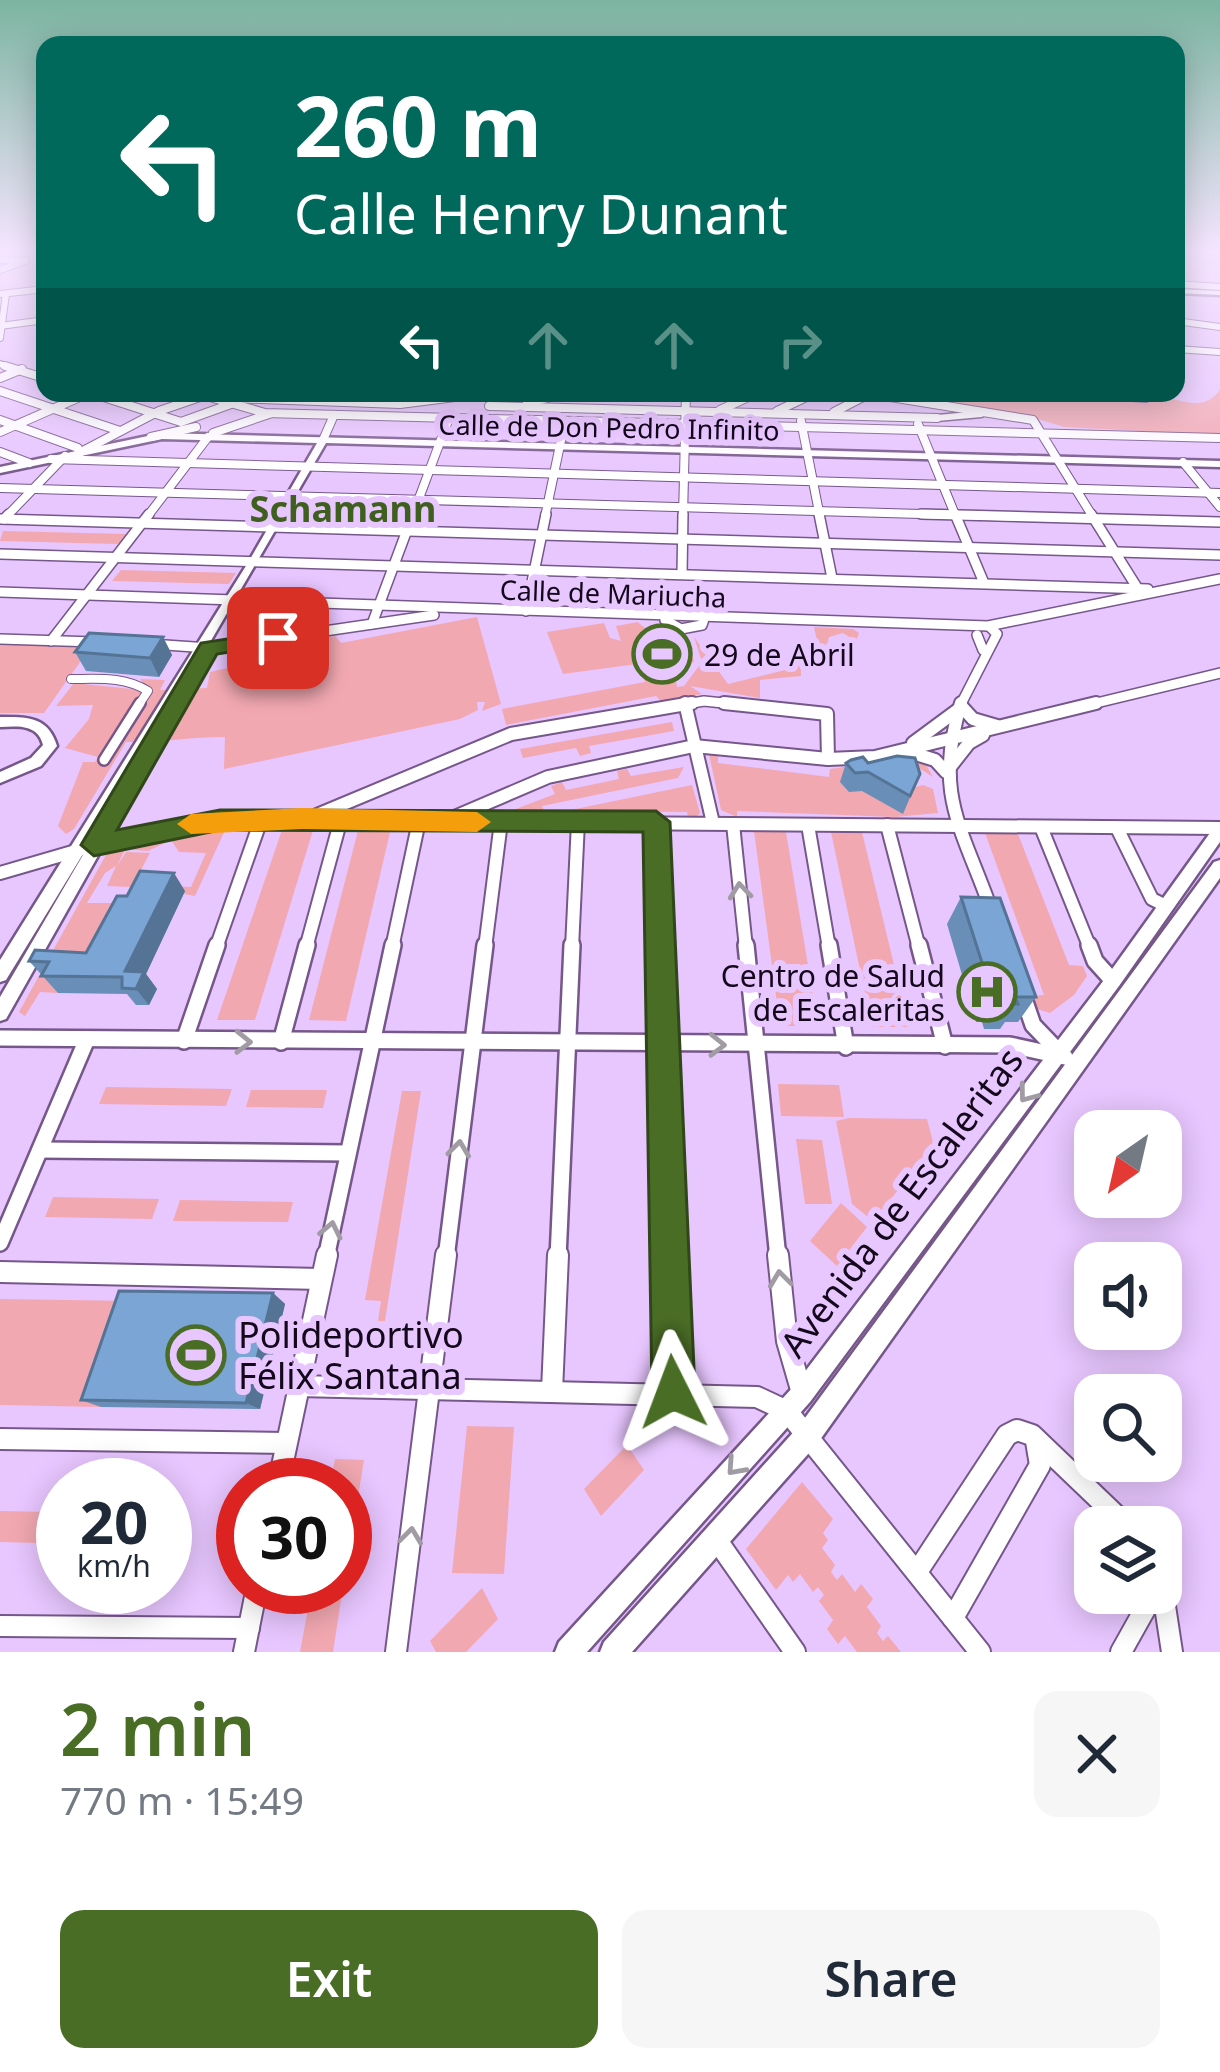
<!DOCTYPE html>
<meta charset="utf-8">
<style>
:root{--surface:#fff;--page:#f6f6f7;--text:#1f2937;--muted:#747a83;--accent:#4a6d26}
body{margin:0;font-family:"Noto Sans",sans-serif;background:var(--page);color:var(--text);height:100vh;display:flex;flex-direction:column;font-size:45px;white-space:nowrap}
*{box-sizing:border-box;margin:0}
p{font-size:39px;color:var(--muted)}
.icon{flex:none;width:66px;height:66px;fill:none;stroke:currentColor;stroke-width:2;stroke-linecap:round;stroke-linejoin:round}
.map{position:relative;height:1652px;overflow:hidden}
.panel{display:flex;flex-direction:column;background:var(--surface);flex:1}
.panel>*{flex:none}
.banner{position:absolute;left:36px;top:36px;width:1149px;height:366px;border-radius:24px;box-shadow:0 6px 30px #0003;background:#00695c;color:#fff;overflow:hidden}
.needle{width:78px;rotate:214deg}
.controls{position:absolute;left:1074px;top:1110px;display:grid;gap:24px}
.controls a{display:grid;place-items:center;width:108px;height:108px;border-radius:24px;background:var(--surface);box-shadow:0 6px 30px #0003;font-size:60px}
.speed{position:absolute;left:36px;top:1458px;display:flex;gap:24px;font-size:60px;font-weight:700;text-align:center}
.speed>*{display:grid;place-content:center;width:156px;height:156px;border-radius:50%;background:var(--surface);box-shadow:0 6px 30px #0003;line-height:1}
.speed small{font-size:30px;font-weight:400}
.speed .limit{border:18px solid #d22;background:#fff;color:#111}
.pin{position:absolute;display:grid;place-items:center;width:102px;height:102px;color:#fff;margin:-51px;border-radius:24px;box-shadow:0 6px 18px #0006}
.me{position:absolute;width:132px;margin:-66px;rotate:357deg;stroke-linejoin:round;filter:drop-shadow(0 0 9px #0008)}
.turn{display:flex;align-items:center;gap:42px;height:252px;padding:0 60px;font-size:54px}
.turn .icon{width:156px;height:156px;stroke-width:2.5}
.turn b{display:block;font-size:84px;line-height:102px}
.lanes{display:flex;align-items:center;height:114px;padding:0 60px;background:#0003;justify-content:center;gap:60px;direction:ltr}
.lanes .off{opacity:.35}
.round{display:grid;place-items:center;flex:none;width:126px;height:126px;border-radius:24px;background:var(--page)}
.head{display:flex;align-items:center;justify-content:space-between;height:204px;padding:0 60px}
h1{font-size:72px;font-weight:600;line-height:90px;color:var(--accent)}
.cta{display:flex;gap:24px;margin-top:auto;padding:24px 60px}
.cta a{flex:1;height:138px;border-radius:24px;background:var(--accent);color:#fff;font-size:48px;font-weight:600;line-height:138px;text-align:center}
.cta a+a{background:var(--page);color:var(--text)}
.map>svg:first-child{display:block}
.green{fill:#f2a8b1}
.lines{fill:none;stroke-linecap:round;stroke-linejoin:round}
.pedestrian-far2-casing{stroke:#765789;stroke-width:9}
.pedestrian-far1-casing{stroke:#765789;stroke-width:10}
.pedestrian-casing{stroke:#765789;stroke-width:14}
.minor-far5-casing{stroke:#765789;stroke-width:8}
.minor-far4-casing{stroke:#765789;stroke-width:10}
.minor-far3-casing{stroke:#765789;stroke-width:12}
.minor-far2-casing{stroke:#765789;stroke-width:16}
.minor-far1-casing{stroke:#765789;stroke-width:20}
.minor-casing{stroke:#765789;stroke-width:24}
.tertiary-casing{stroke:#765789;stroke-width:5}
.pedestrian-far2{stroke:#fff;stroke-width:6}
.pedestrian-far1{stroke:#fff;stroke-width:8}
.pedestrian{stroke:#fff;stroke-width:9}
.minor-far5{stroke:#fff;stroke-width:6}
.minor-far4{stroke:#fff;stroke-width:8}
.minor-far3{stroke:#fff;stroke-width:9}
.minor-far2{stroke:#fff;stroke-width:12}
.minor-far1{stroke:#fff;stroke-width:15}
.minor{stroke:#fff;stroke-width:20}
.tertiary{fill:#fff;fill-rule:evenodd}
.wall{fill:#698eb7}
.shaded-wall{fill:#557495}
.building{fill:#7aa5d5;stroke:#557495;stroke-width:3}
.oneway{stroke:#a19ca4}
.route{fill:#4a6d26;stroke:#304719;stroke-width:3}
.slow{fill:#f59e0b}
.labels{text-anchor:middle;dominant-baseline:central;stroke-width:12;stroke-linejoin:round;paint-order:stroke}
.far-street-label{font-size:27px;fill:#14081b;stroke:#e8c6ff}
.poi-label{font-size:30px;fill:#14081b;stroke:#e8c6ff;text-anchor:start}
.far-district-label{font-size:36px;font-weight:bold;fill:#3f5f1e;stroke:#e8c6ff}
.near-street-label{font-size:36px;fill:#14081b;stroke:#e8c6ff}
.near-poi-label{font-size:36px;fill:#14081b;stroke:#e8c6ff;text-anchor:start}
</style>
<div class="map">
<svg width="1220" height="1652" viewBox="0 0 1220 1652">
<rect width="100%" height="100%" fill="#e8c6ff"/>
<g class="green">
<path d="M1220 390V435L1064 427 1032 417 883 393H1036L1165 402 1164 398C1186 400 1203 412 1220 390Z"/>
<polygon points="3,531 127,534 118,544 0,541"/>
<polygon points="121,570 236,573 229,584 112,581"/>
<path d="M477 617 501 704 482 711 485 702H477L478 710 460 719 224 769 225 737C189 737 161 743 126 742L74 829 66 834 58 826 83 762H95L98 757 65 748 89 719 93 705 56 706 74 683 151 691 140 679 165 680 160 690 207 688 210 672 289 654V644L335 636 341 643Z"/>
<path d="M638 622C653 637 670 638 689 647L694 661 676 681 677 687 684 686 702 662 694 637 728 684 789 669 790 653 819 650 814 627 853 629 859 633 856 641 843 633 829 637 826 649 801 667V676L760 680V698L690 686 702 694 661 701 656 696 506 725 502 709 645 682 637 664 563 674 547 632 604 623 610 638 621 641 616 626Z"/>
<polygon points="0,644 90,648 44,713 0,713"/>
<polygon points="672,722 674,731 589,746 591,753 580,756 576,748 523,758 520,749"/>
<polygon points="709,754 718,755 718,763 829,777 830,769 907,758 924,761 933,777 914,765 912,788 923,785 933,789 938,813 895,817 737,811 737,817 721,810"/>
<polygon points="684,767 678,778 542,806 545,813 556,813 692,785 700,813 695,818 688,817 687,812 588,811 572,817 503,814 555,794 551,786 562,782 566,790 619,779 617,771 627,769 631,776"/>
<polygon points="283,827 314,827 255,1020 217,1020"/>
<polygon points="359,827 391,828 346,1021 309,1020"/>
<polygon points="226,828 195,896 140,885 191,887 206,853 179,852 171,840 148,851 125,849 117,866 126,852 150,853 132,887 107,886 116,866 105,873 87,903 129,903 58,993 40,992 25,1016 19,1012 107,853 152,838"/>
<polygon points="754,831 786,832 818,1026 780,1026"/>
<polygon points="831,832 862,832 909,1027 872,1027"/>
<polygon points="985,833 1018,834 1069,965 1083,966 1087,976 1074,995 1050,1013 1037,1009 1031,996 1044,995"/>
<polygon points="778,1084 839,1085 844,1117 781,1116"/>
<polygon points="106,1087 232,1089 226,1106 99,1104"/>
<polygon points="251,1090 327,1090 323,1108 246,1107"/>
<polygon points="402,1091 421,1091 385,1321 378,1321 381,1301 365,1300"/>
<polygon points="849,1118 927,1119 934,1146 929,1153 941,1164 913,1201 899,1189 873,1221 852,1204 836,1121"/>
<polygon points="796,1139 822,1140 832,1204 805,1204"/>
<polygon points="53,1197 159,1199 152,1219 45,1217"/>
<polygon points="180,1200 293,1202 288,1222 173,1221"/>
<polygon points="841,1203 867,1227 837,1266 810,1241"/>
<polygon points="0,1299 136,1301 101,1407 0,1405"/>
<polygon points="467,1426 514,1427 504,1574 452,1573"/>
<polygon points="627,1445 644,1470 601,1516 584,1489"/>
<polygon points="335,1459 364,1460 345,1577 345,1485 330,1485"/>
<polygon points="802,1482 833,1519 823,1533 828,1540 822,1548 835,1565 831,1572 837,1580 842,1574 855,1592 861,1584 873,1599 867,1607 881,1626 877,1633 883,1641 888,1636 901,1652 857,1652 845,1636 838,1644 827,1629 833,1620 819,1601 824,1595 818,1587 813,1592 800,1574 793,1582 788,1575 776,1590 746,1549"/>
<polygon points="0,1511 50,1512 40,1543 0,1542"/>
<polygon points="312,1587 343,1587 333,1652 300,1652"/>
<polygon points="482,1588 498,1619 466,1652 436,1652 430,1641"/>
</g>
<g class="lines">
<g class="pedestrian-far2-casing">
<polyline id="pedestrian-far2" points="937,418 981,414"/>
</g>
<g class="pedestrian-far1-casing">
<path id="pedestrian-far1" d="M71 679C98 679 124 676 148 691L138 706"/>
</g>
<g class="pedestrian-casing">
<polyline id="pedestrian" points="104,760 140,703"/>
</g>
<g class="minor-far5-casing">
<g id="minor-far5">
<polyline points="1214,251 1220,251"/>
<polyline points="0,260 26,261 0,270"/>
<polyline points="1176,284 1220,287"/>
<polyline points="0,294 45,289"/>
<polyline points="1176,321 1220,327"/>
<polyline points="0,326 45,320"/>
<polyline points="0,338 6,294"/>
<polyline points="1176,349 1220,352"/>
<polyline points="0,364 14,369"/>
<polyline points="42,369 45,318"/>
</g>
</g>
<g class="minor-far4-casing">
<g id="minor-far4">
<polyline points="5,366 44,378"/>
<polyline points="41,377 42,366"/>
<polyline points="0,378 22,369"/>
<polyline points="0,391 120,431"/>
<polyline points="91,393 181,422 231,404"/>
<polyline points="196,393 265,413 1220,438"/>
<polyline points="616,393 699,393"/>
<polyline points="1074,393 1146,398 1148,393"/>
<polyline points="872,394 1033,420 1093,517"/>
<polyline points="230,398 400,404 486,393"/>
<polyline points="527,403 567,393"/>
<polyline points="489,406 937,418"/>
<polyline points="720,410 757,393"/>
<polyline points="777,411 815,393"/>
<polyline points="834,412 871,393"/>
<polyline points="0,420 78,448 79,453"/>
<polyline points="801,421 820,517"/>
<polyline points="918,424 956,517"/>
<polyline points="0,432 89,393"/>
<polyline points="213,433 269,414"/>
<polyline points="151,437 196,427"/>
<polyline points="323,440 334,415"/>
<polyline points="0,452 29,463"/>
<polyline points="79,453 159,411 203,396"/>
<polyline points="51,459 1220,493"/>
<polyline points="1183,462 1220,507"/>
<polyline points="0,488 1029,517"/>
<polyline points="6,517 65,456"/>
<polyline points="147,517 208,437"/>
<polyline points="412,517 449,418"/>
<polyline points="545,517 565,421"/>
<polyline points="683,517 686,393"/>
</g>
</g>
<g class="minor-far3-casing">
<g id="minor-far3">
<polyline points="819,514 832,578"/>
<polyline points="921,514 1220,522"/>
<polyline points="955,514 984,583"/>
<polyline points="1091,514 1138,589"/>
<polyline points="0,519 1220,555"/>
<polyline points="4,519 9,514"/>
<polyline points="0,554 1148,589"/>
<polyline points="682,574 683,514"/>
<polyline points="0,592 988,626 1220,579"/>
<polygon points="685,604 706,613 702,625 681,629 665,620 667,608"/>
<polyline points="526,611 546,514"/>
<polyline points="372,624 413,514"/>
<polyline points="977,635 983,650"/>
<polyline points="0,639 95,642"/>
<polyline points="51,641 149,514"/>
<polyline points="151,644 209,648 434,615"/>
<polyline points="674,706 704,701 752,706"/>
<polyline points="960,706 997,634 990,627"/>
<polyline points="1084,706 1220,673"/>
</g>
</g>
<g class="minor-far2-casing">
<g id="minor-far2">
<polyline points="685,703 713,823"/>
<polyline points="724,703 827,714 828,759"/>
<path d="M961 703C933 795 962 827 992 912"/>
<polyline points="962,707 973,719 997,726"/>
<polyline points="913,743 959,709"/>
<polyline points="906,751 935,760 946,772"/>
<polyline points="947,771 969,743 983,735"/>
<polyline points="317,815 511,734 692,703"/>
<polyline points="452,818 548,777 694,746 828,759 875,757 1096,703"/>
<polyline points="656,822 660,948"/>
<polyline points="733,824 746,948"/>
<polyline points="808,825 829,948"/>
<polyline points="887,825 919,948"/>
<polyline points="1041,827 1090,948"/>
<polyline points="1117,828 1152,899 1166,906"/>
<polyline points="0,873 124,837 220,820 1220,828"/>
<polyline points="216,948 261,820"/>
<polyline points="306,948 341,819"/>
<polyline points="392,948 419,821"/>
<polyline points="485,948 501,822"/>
<polyline points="572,948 578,822"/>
</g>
</g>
<g class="minor-far1-casing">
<g id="minor-far1">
<polyline points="660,945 669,1258"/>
<polyline points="746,945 778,1258"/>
<polyline points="829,945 846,1047"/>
<polyline points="919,945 945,1046"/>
<polyline points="1089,945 1095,961 1113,981"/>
<polyline points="1022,993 1033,1025 1058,1051"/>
<polyline points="0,1038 1010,1045 1065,1057"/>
<polyline points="184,1041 217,945"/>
<polyline points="281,1042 307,945"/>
<polyline points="40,1150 347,1153"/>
<polyline points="0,1243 87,1039"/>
<polyline points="326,1258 393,945"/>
<polyline points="446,1258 485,945"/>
<polyline points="558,1258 572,945"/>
</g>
</g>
<g class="minor-casing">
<g id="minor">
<polyline points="669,1255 673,1392"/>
<polyline points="778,1255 787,1341 802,1393"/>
<polyline points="0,1272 321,1279"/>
<polyline points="298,1386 757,1397 787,1411 980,1652"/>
<polyline points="552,1391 558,1255"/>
<polyline points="0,1439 286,1443"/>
<polyline points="278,1485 327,1255"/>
<polyline points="716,1539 795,1652"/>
<polyline points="917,1572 1007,1435 1017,1430 1032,1435 1128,1527"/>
<polyline points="1161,1580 1172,1652"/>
<polyline points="953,1618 1040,1465 1036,1441"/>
<polyline points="0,1626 249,1628"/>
<polyline points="244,1652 257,1587"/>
<polyline points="396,1652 446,1255"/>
<polyline points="1121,1652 1154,1593"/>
</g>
</g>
<g class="tertiary-casing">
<g id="tertiary">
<polygon points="1176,289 1220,291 1220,295 1176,293"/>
<polygon points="162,433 1220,461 1220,467 326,443 209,644 215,648 6,1019 0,1021 0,997 97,831 6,980 0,982 0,960 249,561 317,443 162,439 0,473 0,467"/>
<path d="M0 717C27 717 48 716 57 746L41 766 0 783V772L31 758 43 745C38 724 18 726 0 727Z"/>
<polygon points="1220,824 1220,842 1119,986 810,1402 587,1652 555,1652 559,1642 794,1386 1107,976 1215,826"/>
<polygon points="1220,860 1220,878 817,1444 632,1652 600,1652 604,1642 799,1426 1214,862"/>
</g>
</g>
<use href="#pedestrian-far2" class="pedestrian-far2"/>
<use href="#pedestrian-far1" class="pedestrian-far1"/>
<use href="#pedestrian" class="pedestrian"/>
<use href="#minor-far5" class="minor-far5"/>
<use href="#minor-far4" class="minor-far4"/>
<use href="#minor-far3" class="minor-far3"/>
<use href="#minor-far2" class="minor-far2"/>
<use href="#minor-far1" class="minor-far1"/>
<use href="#minor" class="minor"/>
<use href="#tertiary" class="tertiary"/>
</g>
<g class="wall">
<polygon points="163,637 172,655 159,677 86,671 75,652"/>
<polygon points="846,763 920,774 903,814 862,791 849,792 840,782"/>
<polygon points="185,891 146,974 157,989 149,1005 136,1005 127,994 58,993 29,961 86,953 127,896"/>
<polygon points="961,897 1036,997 1018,1022 1005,1022 1000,1029 984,1029 982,1022 976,1022 947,924"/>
<polygon points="273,1293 285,1304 260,1409 101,1407 81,1400"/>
</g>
<g class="shaded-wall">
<polygon points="163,637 172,655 159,677 150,658"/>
<polygon points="174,873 185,891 146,974 157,989 149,1005 136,989 125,971"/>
<polygon points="273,1293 285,1304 260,1409 246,1403"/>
</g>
<g class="building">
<polygon points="89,633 163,637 150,658 75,652"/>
<polygon points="897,756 915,758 920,774 910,796 868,772 855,773 846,763 851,760 863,757 868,763"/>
<polygon points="140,871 174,873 125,971 144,972 136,989 122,988 122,977 41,976 49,962 29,961 35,950 86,953 117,896 127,896"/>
<polygon points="961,897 1000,898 1036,997 1015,997 1018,1004 1001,1004 998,997 993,997"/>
<polygon points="119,1291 273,1293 246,1403 81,1400"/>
</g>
<defs><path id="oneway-chevron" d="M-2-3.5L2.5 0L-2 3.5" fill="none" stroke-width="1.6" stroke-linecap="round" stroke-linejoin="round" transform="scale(3)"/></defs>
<g class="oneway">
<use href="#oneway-chevron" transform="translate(740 891) rotate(-96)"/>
<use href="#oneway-chevron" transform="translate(243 1042) rotate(1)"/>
<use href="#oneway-chevron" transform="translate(717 1045) rotate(1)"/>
<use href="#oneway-chevron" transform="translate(1027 1094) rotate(127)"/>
<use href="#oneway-chevron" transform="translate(459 1149) rotate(-83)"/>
<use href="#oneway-chevron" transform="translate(331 1230) rotate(-78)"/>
<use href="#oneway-chevron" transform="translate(780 1279) rotate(-97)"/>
<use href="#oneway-chevron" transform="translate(735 1467) rotate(132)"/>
<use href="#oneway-chevron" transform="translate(411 1536) rotate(-83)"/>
</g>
<linearGradient id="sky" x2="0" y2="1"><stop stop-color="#7bb4a0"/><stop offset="0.52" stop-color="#f5e5ff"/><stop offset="1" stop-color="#f5e5ff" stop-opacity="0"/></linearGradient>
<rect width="1220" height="482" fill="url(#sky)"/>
<polygon class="route" points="278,631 286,633 286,643 217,654 117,830 220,810 656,811 670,822 695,1392 688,1407 673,1414 658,1407 652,1392 643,832 220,830 94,856 81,845 201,643"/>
<polygon class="slow" points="302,808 477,812 491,822 477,832 302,829 191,834 177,824 191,814"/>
<defs>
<g id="stadium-ring" transform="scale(3)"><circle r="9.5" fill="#e8c6ff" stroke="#4a6d26" stroke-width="1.5"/><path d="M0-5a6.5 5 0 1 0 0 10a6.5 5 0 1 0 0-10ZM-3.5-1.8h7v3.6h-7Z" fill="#4a6d26"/></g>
<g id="hospital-ring" transform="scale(3)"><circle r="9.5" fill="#e8c6ff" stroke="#4a6d26" stroke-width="1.5"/><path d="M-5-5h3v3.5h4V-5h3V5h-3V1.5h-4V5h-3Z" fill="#4a6d26"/></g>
</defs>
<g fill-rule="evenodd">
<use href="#stadium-ring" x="662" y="654"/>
<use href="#hospital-ring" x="987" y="992"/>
<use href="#stadium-ring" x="196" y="1355"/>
</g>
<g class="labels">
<g class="far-street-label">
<text transform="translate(609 427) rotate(1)">Calle de Don Pedro Infinito</text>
<text transform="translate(613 593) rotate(2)">Calle de Mariucha</text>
</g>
<g class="poi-label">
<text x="704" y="654">29 de Abril</text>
<text x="945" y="975" text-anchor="end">Centro de Salud<tspan x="945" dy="34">de Escaleritas</tspan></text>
</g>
<g class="far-district-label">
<text x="343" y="508">Schamann</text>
</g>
<g class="near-street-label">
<text transform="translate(901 1202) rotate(-53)">Avenida de Escaleritas</text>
</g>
<g class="near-poi-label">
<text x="238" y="1334">Polideportivo<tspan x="238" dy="41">Félix Santana</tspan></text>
</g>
</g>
</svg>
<div class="controls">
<a><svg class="needle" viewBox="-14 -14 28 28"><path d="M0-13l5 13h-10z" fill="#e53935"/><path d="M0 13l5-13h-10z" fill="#747a83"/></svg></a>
<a><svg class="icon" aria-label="sound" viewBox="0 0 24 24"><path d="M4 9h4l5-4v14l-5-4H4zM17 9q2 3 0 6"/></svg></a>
<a><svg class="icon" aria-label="search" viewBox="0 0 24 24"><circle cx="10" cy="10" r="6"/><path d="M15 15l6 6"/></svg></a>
<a><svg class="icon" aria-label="layers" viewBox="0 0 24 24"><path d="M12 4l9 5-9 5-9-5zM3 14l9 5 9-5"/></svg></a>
</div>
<div class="speed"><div>20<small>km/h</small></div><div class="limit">30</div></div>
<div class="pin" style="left:278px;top:638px;background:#d93025"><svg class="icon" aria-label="arrive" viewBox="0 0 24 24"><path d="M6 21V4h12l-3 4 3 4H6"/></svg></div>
<svg class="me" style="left:673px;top:1392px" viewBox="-20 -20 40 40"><path d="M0-17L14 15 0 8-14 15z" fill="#4a6d26" stroke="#fff" stroke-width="4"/></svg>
<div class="banner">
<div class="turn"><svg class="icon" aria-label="left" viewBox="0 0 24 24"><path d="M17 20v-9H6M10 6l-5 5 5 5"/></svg><div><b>260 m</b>Calle Henry Dunant</div></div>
<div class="lanes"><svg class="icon" aria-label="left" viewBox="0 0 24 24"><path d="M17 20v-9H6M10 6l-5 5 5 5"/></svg><svg class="icon off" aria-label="ahead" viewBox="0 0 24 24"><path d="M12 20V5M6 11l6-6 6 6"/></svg><svg class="icon off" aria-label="ahead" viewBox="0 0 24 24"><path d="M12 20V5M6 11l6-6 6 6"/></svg><svg class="icon off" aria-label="right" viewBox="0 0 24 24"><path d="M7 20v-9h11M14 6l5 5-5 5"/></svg></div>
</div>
</div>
<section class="panel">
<div class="head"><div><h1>2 min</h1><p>770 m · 15:49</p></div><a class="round"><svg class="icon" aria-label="close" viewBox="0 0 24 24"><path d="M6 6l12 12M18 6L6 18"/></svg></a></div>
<div class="cta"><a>Exit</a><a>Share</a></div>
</section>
